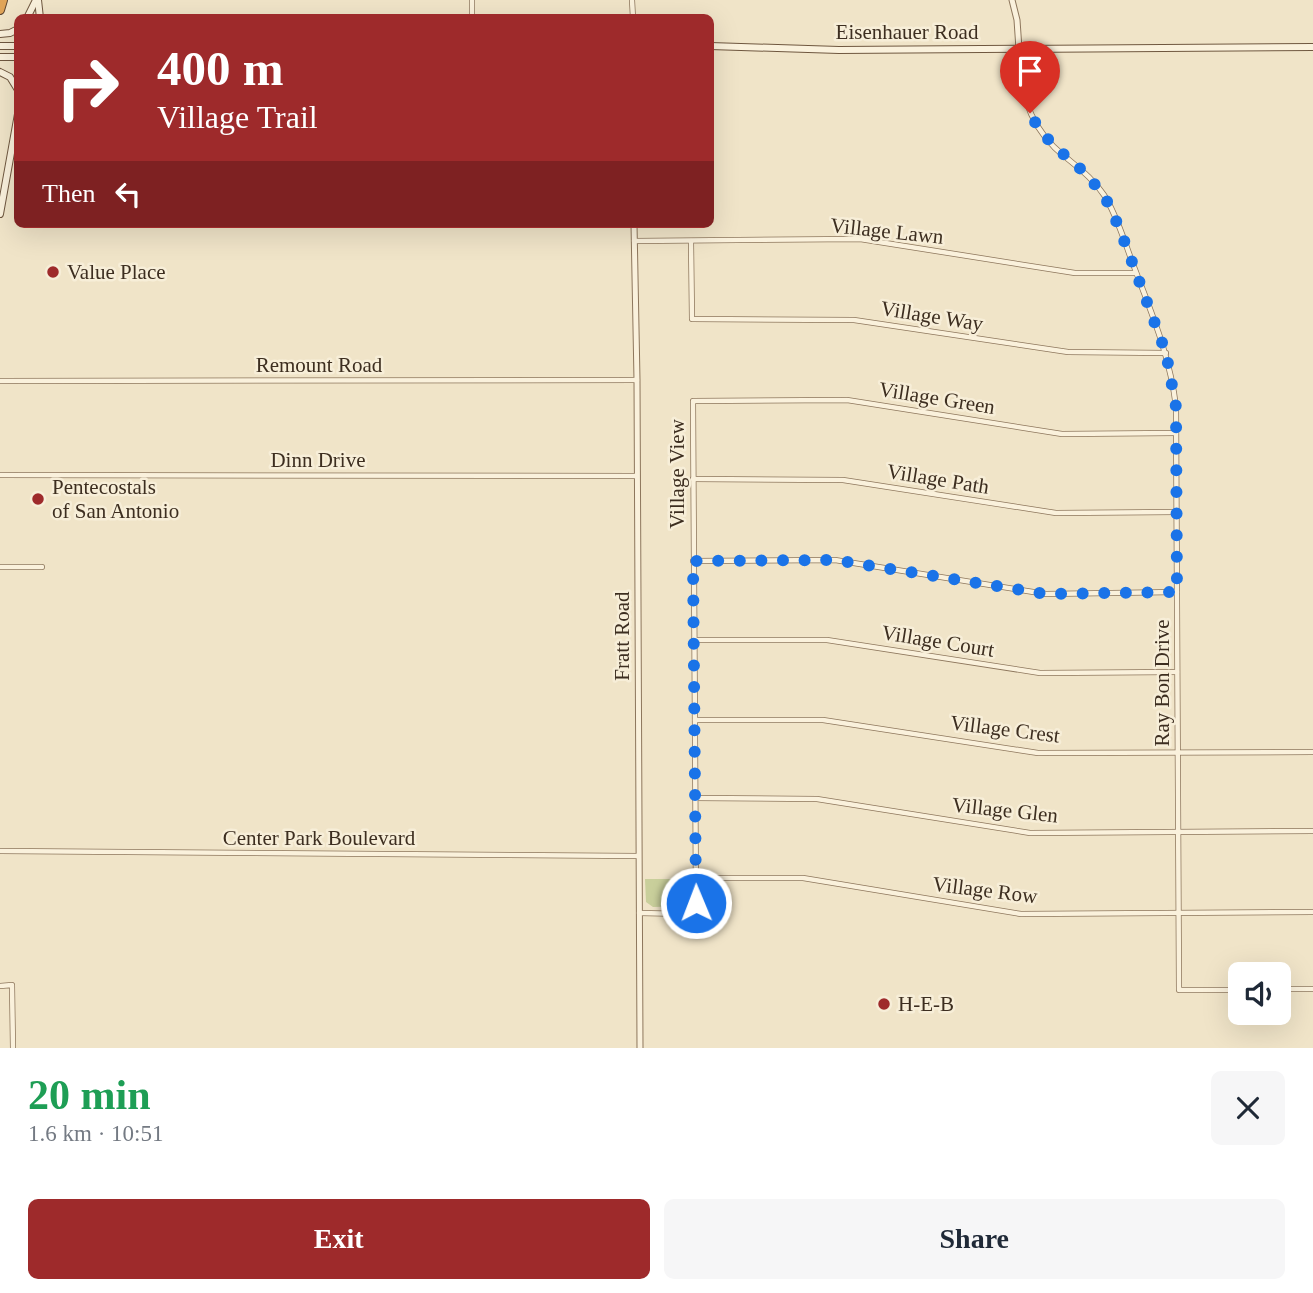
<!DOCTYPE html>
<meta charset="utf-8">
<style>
:root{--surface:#fff;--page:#f6f6f7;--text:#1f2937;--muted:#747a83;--accent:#9e2a2b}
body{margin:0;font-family:"Times New Roman",serif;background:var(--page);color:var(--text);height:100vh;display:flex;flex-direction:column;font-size:26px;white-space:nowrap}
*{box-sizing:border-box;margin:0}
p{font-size:23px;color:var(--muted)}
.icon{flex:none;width:38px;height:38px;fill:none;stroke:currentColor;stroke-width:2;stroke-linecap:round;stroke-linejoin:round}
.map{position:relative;height:1048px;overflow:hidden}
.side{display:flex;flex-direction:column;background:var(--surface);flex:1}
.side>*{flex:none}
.top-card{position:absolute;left:14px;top:14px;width:700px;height:214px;border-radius:10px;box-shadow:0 7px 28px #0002;background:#9e2a2b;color:#fff;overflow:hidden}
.controls{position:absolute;left:1228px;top:962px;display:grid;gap:14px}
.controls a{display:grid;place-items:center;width:63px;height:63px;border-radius:10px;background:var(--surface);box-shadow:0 7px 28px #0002;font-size:35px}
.pin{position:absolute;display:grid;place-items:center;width:60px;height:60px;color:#fff;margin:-72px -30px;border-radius:50% 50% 50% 0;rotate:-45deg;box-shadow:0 0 7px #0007}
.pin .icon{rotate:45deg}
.me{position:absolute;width:77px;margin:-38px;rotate:359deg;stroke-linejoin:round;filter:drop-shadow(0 0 5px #0008)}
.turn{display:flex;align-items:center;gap:24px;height:147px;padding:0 28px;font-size:32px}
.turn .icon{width:91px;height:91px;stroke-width:2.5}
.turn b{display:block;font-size:49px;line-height:60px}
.then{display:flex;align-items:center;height:66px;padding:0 28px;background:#0003;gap:14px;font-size:26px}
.round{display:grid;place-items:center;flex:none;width:74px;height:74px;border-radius:10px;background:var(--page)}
.head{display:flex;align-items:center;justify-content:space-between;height:119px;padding:0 28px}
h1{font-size:42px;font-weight:800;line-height:52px;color:#1e9e55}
.action{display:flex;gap:14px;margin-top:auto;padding:14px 28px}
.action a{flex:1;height:80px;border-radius:10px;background:var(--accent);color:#fff;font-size:28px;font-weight:800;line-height:80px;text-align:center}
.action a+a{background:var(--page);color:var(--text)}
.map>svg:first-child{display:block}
.green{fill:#c9cf9b}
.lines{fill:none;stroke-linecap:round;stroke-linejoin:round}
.minor-casing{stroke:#8d765c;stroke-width:6}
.tertiary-casing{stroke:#8d765c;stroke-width:7}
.secondary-casing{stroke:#6f573f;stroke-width:8}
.motorway-casing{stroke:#5b4430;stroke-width:10}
.minor{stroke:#faf1dc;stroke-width:4.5}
.tertiary{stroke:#faf1dc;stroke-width:5}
.secondary{stroke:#faf1dc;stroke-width:6}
.motorway{stroke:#e0a458;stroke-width:8}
.route{stroke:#1a73e8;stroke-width:12;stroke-dasharray:0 21.6}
.poi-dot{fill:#9e2a2b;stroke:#f7eed8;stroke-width:2.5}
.labels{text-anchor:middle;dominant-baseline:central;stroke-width:5;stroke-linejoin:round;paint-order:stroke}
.street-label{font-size:21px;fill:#3d2e20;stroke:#f7eed8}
.poi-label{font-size:21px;fill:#3d2e20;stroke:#f7eed8;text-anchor:start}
</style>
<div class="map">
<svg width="1313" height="1048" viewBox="0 0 1313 1048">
<rect width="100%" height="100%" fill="#f0e4c8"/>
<polygon class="green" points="645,879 689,879 688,906 653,907 646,902"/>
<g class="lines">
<g class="minor-casing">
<g id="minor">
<polyline points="472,0 472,18"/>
<polyline points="632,0 633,18"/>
<path d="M1019 49C1019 86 1027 120 1054 147 1071 163 1091 175 1104 195 1117 215 1124 241 1133 264 1151 312 1170 355 1176 407L1179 990H1241"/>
<polyline points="634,241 860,239 1075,273 1136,273"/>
<polyline points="691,241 692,319 854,320 1068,352 1166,353"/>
<polyline points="0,381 637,380"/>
<polyline points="0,475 636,476"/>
<polyline points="693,479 843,480 1056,513 1177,512"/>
<polyline points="693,561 835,560 1046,594 1177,592"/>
<polyline points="0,567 42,567"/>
<polyline points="694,640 827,640 1040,673 1177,672"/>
<polyline points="695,720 823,720 1038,753 1313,752"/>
<polyline points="695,798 817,799 1030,833 1313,831"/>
<polyline points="0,851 638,856"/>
<polyline points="696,878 803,878 1021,914 1313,912"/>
<polyline points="639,913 685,914 692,912 696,903 693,401 847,400 1062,434 1176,433"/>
<polyline points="0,986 12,985 13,1048"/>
<polyline points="1279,989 1313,989"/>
</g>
</g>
<g class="tertiary-casing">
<g id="tertiary">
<polyline points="1012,0 1017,20 1019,49"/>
<polyline points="634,224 637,380 640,1048"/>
</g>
</g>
<g class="secondary-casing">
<g id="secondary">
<polyline points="38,0 40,18"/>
<polyline points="27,18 36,0"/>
<polyline points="0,34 10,33 18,29"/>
<polyline points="0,46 18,46"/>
<polyline points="710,46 839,50 1313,47"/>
<polyline points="0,57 18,57"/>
<polyline points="0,72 10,77 18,90"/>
<polyline points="0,214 18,114"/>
</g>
</g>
<g class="motorway-casing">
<polyline id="motorway" points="0,10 3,0"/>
</g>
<use href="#minor" class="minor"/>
<use href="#tertiary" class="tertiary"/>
<use href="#secondary" class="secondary"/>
<use href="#motorway" class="motorway"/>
</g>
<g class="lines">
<polyline class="route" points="696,903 693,561 835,560 1046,594 1177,592 1176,407 1166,353 1119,227 1104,195 1083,171 1054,146 1039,129 1030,113"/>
</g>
<g class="poi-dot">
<circle cx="53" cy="272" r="7"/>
<circle cx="38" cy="499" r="7"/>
<circle cx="884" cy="1004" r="7"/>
</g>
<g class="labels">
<g class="street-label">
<text x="907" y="32">Eisenhauer Road</text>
<text transform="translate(887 231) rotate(6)">Village Lawn</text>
<text transform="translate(932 316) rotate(9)">Village Way</text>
<text x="319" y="365">Remount Road</text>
<text transform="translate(937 398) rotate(9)">Village Green</text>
<text x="318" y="460">Dinn Drive</text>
<text transform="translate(677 474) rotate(-90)">Village View</text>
<text transform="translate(938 479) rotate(9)">Village Path</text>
<text transform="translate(622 636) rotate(-90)">Fratt Road</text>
<text transform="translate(938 641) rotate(9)">Village Court</text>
<text transform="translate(1162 683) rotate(-90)">Ray Bon Drive</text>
<text transform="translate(1005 729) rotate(7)">Village Crest</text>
<text transform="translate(1005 810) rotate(6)">Village Glen</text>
<text x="319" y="838">Center Park Boulevard</text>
<text transform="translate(985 890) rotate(7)">Village Row</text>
</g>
<g class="poi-label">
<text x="67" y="272">Value Place</text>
<text x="52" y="487">Pentecostals<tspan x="52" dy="24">of San Antonio</tspan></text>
<text x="898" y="1004">H-E-B</text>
</g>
</g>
</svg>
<div class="controls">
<a><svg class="icon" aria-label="sound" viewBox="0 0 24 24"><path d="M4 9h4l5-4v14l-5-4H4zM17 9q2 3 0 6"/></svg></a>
</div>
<div class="pin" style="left:1030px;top:113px;background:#d93025"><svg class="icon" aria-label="arrive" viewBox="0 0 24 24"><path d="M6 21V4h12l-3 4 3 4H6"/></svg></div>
<svg class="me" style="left:696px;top:903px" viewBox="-20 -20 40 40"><circle r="17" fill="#1a73e8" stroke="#fff" stroke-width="3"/><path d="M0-11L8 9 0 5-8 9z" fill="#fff"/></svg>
<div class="top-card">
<div class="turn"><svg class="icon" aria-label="right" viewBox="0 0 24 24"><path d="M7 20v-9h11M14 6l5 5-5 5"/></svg><div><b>400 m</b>Village Trail</div></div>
<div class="then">Then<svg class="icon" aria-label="left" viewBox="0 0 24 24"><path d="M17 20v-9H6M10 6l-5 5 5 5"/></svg></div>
</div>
</div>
<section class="side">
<div class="head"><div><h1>20 min</h1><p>1.6 km · 10:51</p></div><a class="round"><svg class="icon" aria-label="close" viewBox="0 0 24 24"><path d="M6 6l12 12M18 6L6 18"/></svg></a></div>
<div class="action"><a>Exit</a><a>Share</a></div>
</section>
